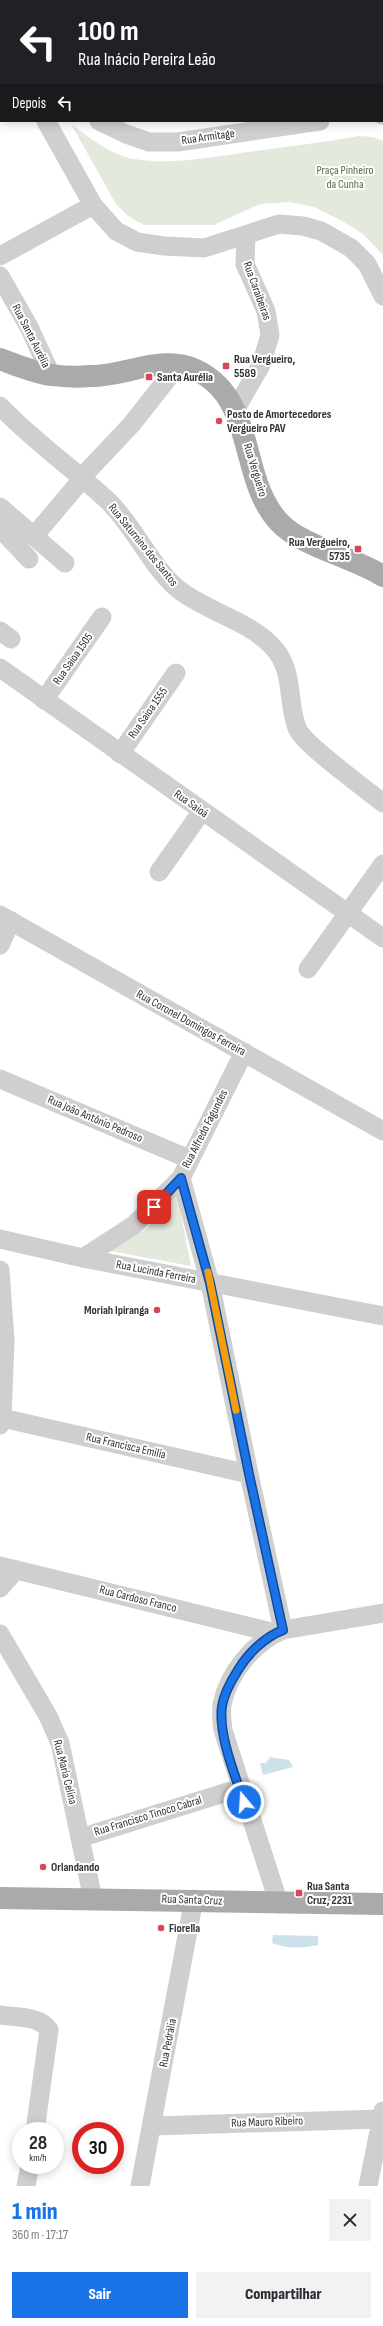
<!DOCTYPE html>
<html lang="pt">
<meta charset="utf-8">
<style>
:root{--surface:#fff;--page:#f2f2f3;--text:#2b2b33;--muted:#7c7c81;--accent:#1a73e8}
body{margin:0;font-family:"Sofia Sans Condensed",sans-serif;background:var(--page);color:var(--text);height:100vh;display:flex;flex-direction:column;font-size:15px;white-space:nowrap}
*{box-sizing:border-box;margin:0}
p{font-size:13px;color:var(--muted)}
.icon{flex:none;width:22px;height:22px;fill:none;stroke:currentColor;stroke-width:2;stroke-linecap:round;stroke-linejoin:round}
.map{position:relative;height:2186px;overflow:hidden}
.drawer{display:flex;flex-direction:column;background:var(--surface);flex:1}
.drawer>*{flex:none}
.top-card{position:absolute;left:0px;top:0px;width:383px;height:122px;box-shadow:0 2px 10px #0003;background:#202124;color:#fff;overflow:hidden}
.speed{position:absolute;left:12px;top:2122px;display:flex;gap:8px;font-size:20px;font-weight:700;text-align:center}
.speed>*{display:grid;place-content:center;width:52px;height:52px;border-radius:50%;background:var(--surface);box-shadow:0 2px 10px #0003;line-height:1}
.speed small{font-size:10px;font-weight:400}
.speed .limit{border:6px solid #d22;background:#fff;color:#111}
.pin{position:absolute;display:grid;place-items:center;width:34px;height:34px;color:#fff;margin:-17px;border-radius:8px;box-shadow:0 2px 6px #0006}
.me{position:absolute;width:44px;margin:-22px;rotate:342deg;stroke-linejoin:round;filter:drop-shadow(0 0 3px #0008)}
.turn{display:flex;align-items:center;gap:14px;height:84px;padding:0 12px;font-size:18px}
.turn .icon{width:52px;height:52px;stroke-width:2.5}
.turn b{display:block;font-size:28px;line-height:34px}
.then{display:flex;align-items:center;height:38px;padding:0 12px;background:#0003;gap:8px;font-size:15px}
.round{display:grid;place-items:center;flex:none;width:42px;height:42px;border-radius:0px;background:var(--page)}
.head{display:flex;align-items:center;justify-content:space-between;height:68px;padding:0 12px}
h1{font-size:24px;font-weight:800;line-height:30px;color:var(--accent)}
.cta{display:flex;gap:8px;margin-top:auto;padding:8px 12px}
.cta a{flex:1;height:46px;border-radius:0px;background:var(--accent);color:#fff;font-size:16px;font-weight:800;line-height:46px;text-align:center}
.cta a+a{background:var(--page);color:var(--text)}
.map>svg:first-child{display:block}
.green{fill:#e3e9dc}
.water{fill:#cde1ea}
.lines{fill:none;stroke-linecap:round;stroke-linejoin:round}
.minor{stroke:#cfcfcf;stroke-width:19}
.major{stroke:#aaa;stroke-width:22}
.route-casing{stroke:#114b97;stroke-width:10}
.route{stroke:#1a73e8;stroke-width:7}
.slow{stroke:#f59e0b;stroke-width:7}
.poi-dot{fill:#da4458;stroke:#fff;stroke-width:1.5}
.labels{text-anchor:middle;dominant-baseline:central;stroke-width:4;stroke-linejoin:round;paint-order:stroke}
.street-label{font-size:12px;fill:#323232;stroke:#fff}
.park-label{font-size:12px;fill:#586c42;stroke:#fff}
.poi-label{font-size:12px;font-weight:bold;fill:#323232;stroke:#fff;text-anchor:start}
</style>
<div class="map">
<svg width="383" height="2186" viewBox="0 0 383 2186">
<rect width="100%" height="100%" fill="#fff"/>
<g class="green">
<path d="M71 124C91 139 109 154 134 159 174 166 216 156 256 151 290 146 325 142 359 136L373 137 383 141V255L363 234 342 221 314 207 290 202 260 204 214 225H144L128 216 116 204Z"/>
<polygon points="177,1195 191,1266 110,1251 149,1227"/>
</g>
<g class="water">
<polygon points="270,1757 289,1760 293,1767 263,1775 260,1763 266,1763"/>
<path d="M273 1935 318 1936V1945C303 1948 287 1949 272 1943Z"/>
</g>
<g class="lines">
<g class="minor">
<polyline points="138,1 149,0"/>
<polyline points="0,30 1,32"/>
<polyline points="382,115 383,115"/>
<polyline points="46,121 93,205 116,231 137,242 164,246 204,248 279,224 303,226 321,231 351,248 367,264 383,296"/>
<polyline points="99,121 126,134 149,142 178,142 320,121"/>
<polyline points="0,256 93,205"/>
<polyline points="0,276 29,327 51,375"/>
<path d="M0 406C33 441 74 469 109 502 134 526 153 569 178 589 207 612 245 619 271 645 296 669 286 704 298 730 306 746 366 789 383 803"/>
<polyline points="235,410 261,365 270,335 266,311 245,264 246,235"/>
<polyline points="0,507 65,563"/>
<polyline points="0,528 29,559"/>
<polyline points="34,536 78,484 80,479 131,425 172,373 175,365"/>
<polyline points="0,631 11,639"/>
<polyline points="0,668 383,938"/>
<polyline points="44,700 102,617"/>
<polyline points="120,754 176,673"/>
<polyline points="159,872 202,811"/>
<polyline points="0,915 383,1131"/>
<polyline points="0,945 11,921"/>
<polyline points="308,969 383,864"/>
<polyline points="0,1079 189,1159"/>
<polyline points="181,1178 210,1283 249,1474 283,1630"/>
<polyline points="0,1239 83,1258 383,1316"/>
<polyline points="83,1258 134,1225 181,1178 244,1052"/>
<polyline points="0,1270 5,1340 2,1418 0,1425"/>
<polyline points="2,1418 249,1474"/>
<polyline points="0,1566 275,1633"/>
<polyline points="0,1588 16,1570"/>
<polyline points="0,1634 48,1716 60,1743 93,1899"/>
<polyline points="80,1838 240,1788"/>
<path d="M279 1904 223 1730C222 1722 221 1713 222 1705 228 1673 254 1642 283 1630L383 1613"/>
<path d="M0 2015C15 2017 40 2016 49 2030L35 2131"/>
<polyline points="152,2126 382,2119"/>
<polyline points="26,2186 30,2165"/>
<polyline points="140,2186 194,1899"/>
<polyline points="368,2186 383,2111"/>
</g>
<g class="major">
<path d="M0 359C16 365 35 373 52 375 65 377 79 377 91 376 125 376 164 354 196 370 257 399 238 478 279 522 301 546 353 557 383 576"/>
<polyline points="0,1898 383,1904"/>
</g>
</g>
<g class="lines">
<g class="route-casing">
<path id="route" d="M154 1207 181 1178 210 1283 249 1474 283 1630C265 1637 248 1653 238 1670 231 1681 224 1693 222 1706 218 1735 235 1775 244 1802"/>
</g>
<use href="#route" class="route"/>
<polyline class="slow" points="208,1272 236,1410"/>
</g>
<g class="poi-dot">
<rect x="222" y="362" width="8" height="8" rx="2"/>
<rect x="145" y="373" width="8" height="8" rx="2"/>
<circle cx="219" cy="421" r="4"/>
<rect x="354" y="545" width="8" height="8" rx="2"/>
<circle cx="157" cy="1310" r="4"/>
<circle cx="43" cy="1867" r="4"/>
<rect x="295" y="1889" width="8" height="8" rx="2"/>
<circle cx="161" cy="1928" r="4"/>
</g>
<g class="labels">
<g class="street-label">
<text transform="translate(208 137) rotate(-8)">Rua Armitage</text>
<text transform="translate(257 291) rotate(70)">Rua Caraibeiras</text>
<text transform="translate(31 336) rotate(63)">Rua Santa Aurélia</text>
<text transform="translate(255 470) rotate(73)">Rua Vergueiro</text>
<text transform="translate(143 545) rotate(51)">Rua Saturnino dos Santos</text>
<text transform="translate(73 659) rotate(-55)">Rua Saioa 1505</text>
<text transform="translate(148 713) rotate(-55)">Rua Saioa 1555</text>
<text transform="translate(191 804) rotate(35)">Rua Saioá</text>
<text transform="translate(191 1023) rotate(29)">Rua Coronel Domingos Ferreira</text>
<text transform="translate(95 1119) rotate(23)">Rua João Antônio Pedroso</text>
<text transform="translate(205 1129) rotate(-63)">Rua Alfredo Fagundes</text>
<text transform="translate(156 1272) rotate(11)">Rua Lucinda Ferreira</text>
<text transform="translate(126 1446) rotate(13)">Rua Francisca Emilia</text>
<text transform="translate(138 1599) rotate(14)">Rua Cardoso Franco</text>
<text transform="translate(65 1772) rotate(76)">Rua Maria Celina</text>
<text transform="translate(148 1816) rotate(-17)">Rua Francisco Tinoco Cabral</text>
<text transform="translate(192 1900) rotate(2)">Rua Santa Cruz</text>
<text transform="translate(168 2043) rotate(-79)">Rua Pedrália</text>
<text transform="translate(267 2122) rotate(-2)">Rua Mauro Ribeiro</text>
</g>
<g class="park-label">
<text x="345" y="170">Praça Pinheiro<tspan x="345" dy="14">da Cunha</tspan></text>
</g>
<g class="poi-label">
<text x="234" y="359">Rua Vergueiro,<tspan x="234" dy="14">5589</tspan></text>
<text x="157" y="377">Santa Aurélia</text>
<text x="227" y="414">Posto de Amortecedores<tspan x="227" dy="14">Vergueiro PAV</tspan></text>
<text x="350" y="542" text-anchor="end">Rua Vergueiro,<tspan x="350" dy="14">5735</tspan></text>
<text x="149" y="1310" text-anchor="end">Moriah Ipiranga</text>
<text x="51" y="1867">Orlandando</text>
<text x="307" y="1886">Rua Santa<tspan x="307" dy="14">Cruz, 2231</tspan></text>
<text x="169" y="1928">Fiorella</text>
</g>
</g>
</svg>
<div class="speed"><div>28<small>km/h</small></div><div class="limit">30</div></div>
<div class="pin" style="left:154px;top:1207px;background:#d93025"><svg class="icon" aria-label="arrive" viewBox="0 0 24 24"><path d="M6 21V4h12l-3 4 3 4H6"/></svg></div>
<svg class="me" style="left:244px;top:1802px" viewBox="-20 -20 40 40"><circle r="17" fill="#1a73e8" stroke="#fff" stroke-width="3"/><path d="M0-11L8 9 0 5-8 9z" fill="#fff"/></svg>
<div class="top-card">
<div class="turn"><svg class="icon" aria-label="left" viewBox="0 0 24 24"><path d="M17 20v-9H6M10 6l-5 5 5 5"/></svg><div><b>100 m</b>Rua Inácio Pereira Leão</div></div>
<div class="then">Depois<svg class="icon" aria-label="left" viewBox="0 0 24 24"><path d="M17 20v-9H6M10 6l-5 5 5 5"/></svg></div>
</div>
</div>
<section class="drawer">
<div class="head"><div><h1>1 min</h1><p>360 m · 17:17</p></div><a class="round"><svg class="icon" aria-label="close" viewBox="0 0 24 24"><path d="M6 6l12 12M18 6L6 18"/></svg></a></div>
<div class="cta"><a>Sair</a><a>Compartilhar</a></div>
</section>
